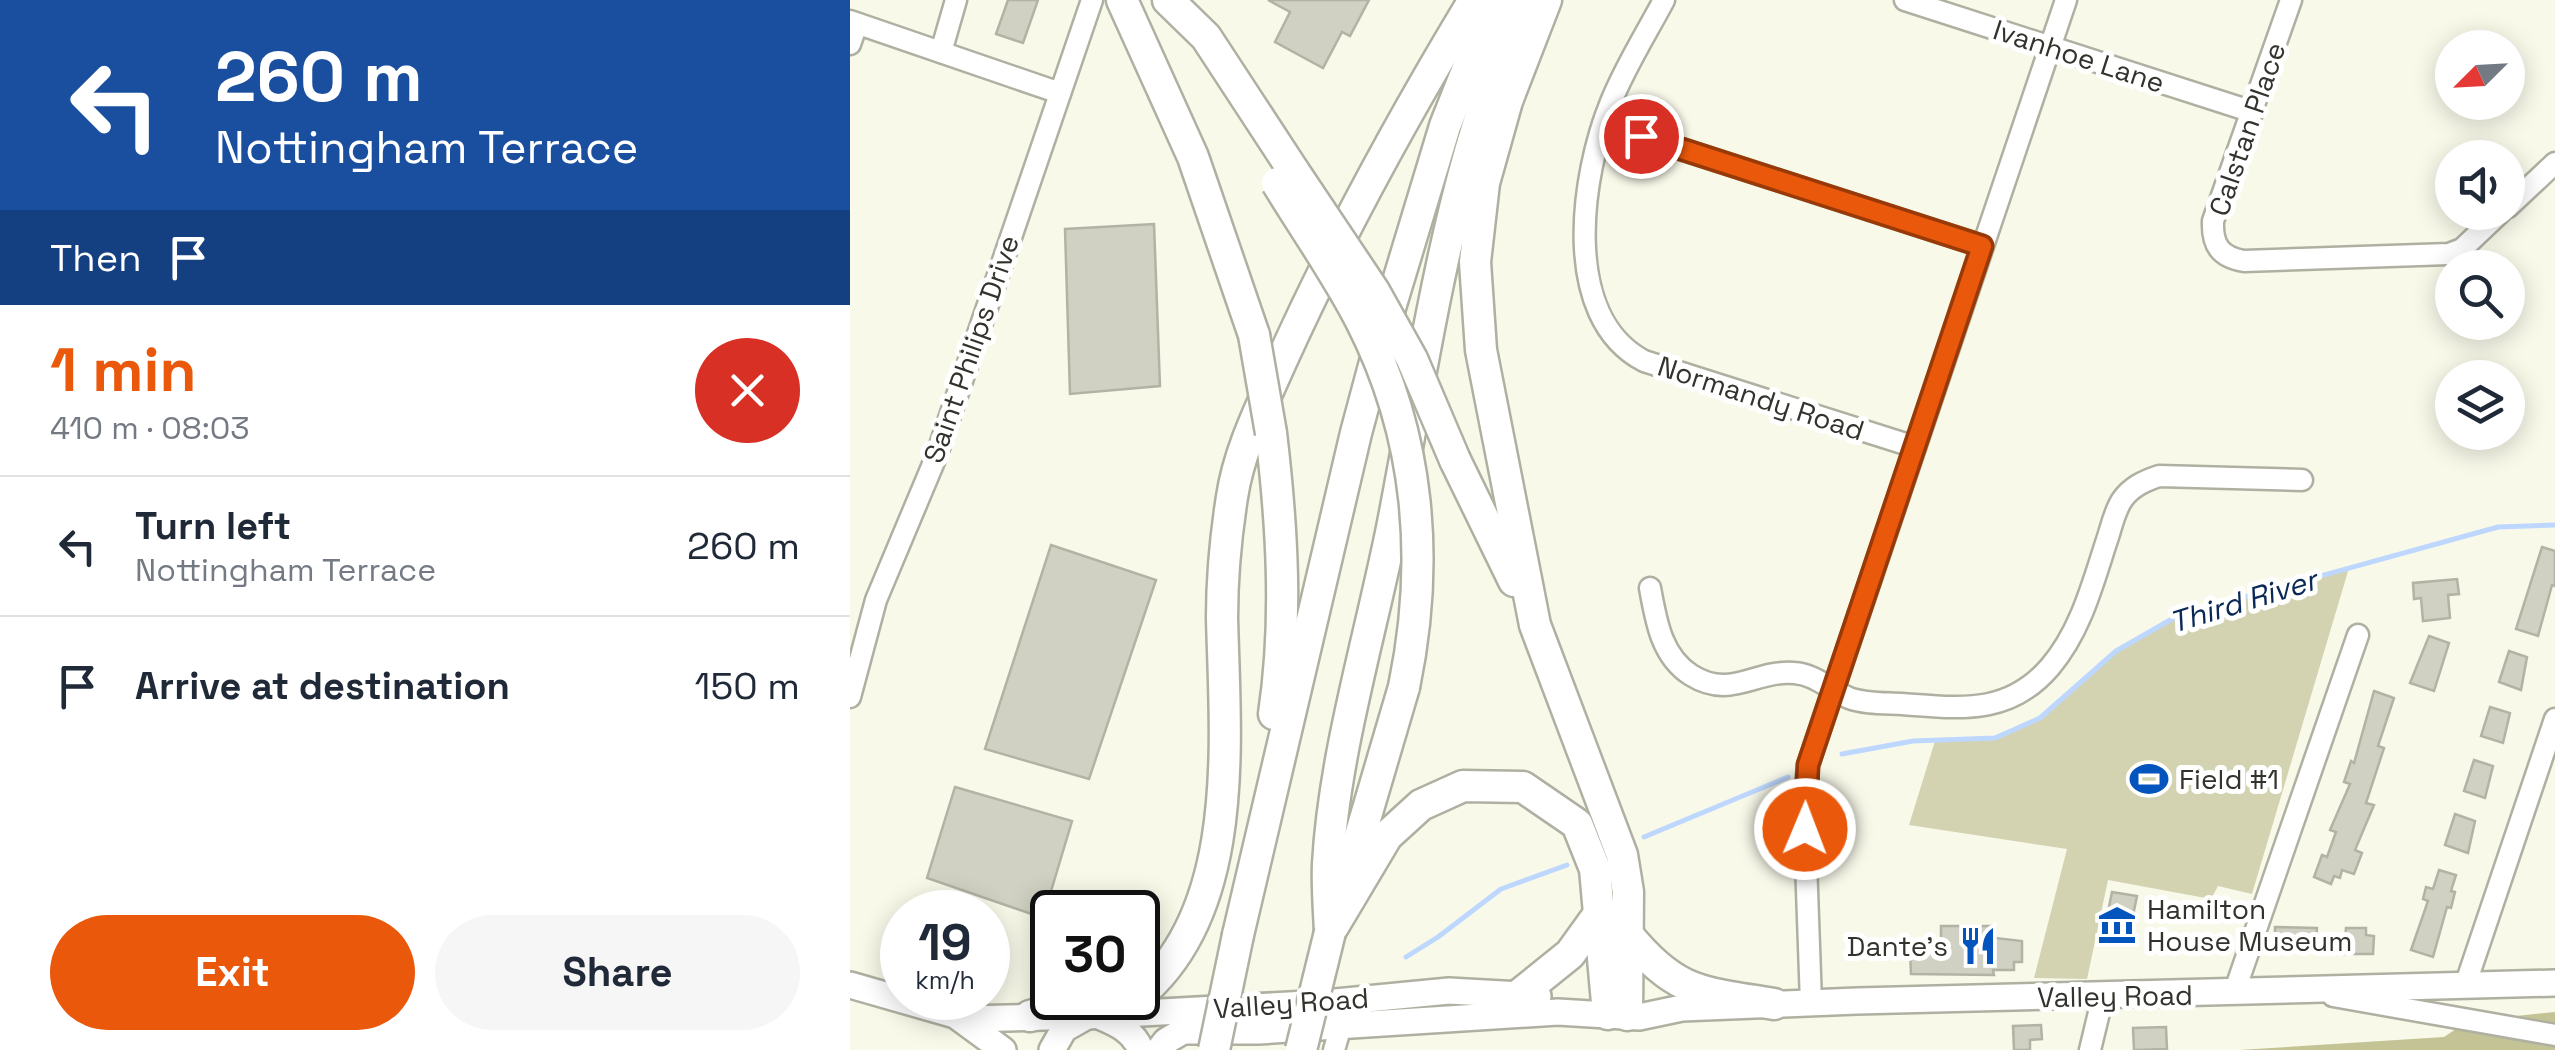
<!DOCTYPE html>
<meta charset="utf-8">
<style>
:root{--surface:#fff;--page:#f6f6f7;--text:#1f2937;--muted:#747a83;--line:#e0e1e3;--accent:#ea580c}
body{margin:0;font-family:"Space Grotesk",sans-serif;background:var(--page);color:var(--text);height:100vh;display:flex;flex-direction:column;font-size:38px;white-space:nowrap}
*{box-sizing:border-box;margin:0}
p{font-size:32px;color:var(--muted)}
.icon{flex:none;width:55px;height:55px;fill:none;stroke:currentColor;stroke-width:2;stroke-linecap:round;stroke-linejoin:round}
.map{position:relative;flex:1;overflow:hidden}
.panel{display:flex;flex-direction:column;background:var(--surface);width:850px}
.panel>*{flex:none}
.banner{background:#1a4fa0;color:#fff;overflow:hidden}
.needle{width:65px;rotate:246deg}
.buttons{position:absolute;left:1585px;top:30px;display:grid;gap:20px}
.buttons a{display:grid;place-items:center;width:90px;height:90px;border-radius:50%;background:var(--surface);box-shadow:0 5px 25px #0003;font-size:50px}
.speed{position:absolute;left:30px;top:890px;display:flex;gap:20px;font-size:50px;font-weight:700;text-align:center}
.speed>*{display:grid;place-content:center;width:130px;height:130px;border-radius:50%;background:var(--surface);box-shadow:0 5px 25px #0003;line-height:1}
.speed small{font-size:25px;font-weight:400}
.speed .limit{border:5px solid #111;border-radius:15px;background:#fff;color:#111}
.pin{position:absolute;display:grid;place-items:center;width:85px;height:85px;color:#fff;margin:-42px;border:5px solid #fff;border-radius:50%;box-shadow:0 2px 10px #0007}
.me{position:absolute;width:110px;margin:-55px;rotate:1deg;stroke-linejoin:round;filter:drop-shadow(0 0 8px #0008)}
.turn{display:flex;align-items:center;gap:35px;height:210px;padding:0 50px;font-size:45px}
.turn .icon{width:130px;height:130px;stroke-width:2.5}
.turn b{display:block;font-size:70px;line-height:85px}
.then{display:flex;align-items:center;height:95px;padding:0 50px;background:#0003;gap:20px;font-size:38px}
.round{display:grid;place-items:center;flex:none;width:105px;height:105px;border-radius:52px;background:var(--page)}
.summary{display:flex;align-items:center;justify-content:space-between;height:170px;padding:0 50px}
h1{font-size:60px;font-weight:700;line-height:75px;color:var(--accent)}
.button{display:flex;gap:20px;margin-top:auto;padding:20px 50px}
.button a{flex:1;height:115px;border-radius:60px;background:var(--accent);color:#fff;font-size:40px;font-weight:700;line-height:115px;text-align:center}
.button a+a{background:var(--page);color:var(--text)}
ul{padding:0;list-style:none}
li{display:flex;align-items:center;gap:30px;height:140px;padding:0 50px;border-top:2px solid var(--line)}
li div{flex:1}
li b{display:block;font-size:38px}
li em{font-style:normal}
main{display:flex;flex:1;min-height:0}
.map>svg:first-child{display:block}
.green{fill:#d3d3b2}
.forest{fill:#c3c395}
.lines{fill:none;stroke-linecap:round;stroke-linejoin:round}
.stream{stroke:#bdd7fe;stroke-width:5}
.building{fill:#d1d1c3;stroke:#b2b3a4;stroke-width:2.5}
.minor-casing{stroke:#b0b0a2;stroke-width:25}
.major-casing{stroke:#b0b0a2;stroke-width:30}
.highway-casing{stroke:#b0b0a2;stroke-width:35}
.minor{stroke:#fff;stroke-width:20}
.major{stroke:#fff;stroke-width:25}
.highway{stroke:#fff;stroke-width:30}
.highway-bridge-casing{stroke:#b0b0a2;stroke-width:35;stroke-linecap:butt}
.highway-bridge{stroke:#fff;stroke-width:30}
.route-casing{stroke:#983908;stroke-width:25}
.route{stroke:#ea580c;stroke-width:18}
.labels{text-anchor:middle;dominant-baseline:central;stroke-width:10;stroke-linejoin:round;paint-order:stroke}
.street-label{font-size:28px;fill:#33332d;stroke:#fff}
.poi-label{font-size:28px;fill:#33332d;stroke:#fff;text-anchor:start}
.water-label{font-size:30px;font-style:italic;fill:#0a2856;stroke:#fff}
</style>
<main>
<section class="panel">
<div class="banner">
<div class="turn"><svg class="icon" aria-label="left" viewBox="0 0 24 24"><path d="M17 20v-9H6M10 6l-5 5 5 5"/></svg><div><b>260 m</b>Nottingham Terrace</div></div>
<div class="then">Then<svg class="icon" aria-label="arrive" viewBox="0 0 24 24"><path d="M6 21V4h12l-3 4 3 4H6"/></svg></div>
</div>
<div class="summary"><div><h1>1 min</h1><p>410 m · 08:03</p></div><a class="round" style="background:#d93025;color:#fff"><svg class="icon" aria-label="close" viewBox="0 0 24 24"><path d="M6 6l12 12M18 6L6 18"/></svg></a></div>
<ul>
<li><svg class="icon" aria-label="left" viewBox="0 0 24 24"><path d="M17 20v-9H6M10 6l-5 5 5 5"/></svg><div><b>Turn left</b><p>Nottingham Terrace</p></div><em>260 m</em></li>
<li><svg class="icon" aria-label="arrive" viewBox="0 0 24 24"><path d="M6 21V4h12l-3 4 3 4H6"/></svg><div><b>Arrive at destination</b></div><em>150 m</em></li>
</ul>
<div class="button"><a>Exit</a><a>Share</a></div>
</section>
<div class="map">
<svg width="1705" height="1050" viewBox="0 0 1705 1050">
<rect width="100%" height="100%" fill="#f9f9ea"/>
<polygon class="green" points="1499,568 1402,894 1368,886 1361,899 1258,880 1237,979 1184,978 1217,849 1059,825 1085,741 1145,738 1190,718 1266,651 1329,615"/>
<polygon class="forest" points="1705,1012 1705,1050 1389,1050 1594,1037 1618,1021"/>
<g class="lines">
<g class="stream">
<polyline points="992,754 1063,741 1145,738 1190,718 1266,651 1329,615 1648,527 1705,525"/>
<polyline points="794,837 938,777"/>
<polyline points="556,957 588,937 651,889 717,865"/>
</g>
</g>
<g class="building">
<polygon points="158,0 188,0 173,43 146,34"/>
<polygon points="418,0 519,0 500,36 492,32 473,68 425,42 440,12"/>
<polygon points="304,224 310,386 220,394 215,229"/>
<polygon points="201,545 306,580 239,779 135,749"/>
<polygon points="1692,547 1705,551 1705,586 1702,585 1688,636 1666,629"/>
<polygon points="1607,579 1609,594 1598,595 1600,618 1573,621 1571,598 1564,599 1563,583"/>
<polygon points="1579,636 1599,643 1584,691 1560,683"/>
<polygon points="1659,651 1677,657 1671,690 1649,682"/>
<polygon points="1524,691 1544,698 1528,746 1534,748 1516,803 1524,805 1505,850 1512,853 1504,874 1492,870 1490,878 1484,876 1481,884 1464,877 1472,855 1477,857 1486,832 1480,830 1500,784 1494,782 1501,761 1504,763"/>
<polygon points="1640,707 1660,713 1653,743 1631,736"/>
<polygon points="1624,760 1643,766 1635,798 1614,791"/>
<polygon points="105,787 222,821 193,918 77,878"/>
<polygon points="1605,814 1625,821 1618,853 1595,845"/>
<polygon points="1589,870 1606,875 1601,891 1605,892 1601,908 1597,907 1583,957 1561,950 1578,901 1573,899 1576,887 1583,889"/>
<polygon points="1262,892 1287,896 1278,940 1253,937"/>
<polygon points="1091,926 1145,926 1145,938 1172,941 1172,962 1164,962 1164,970 1143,970 1144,975 1061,974 1060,951 1085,950 1085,940 1091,940"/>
<polygon points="1425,927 1467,928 1466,942 1462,950 1456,952 1425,952"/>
<polygon points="1496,928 1516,928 1516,935 1524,936 1523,954 1489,954 1489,941 1495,941"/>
<polygon points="1191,1025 1192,1039 1180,1040 1180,1050 1164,1050 1163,1026"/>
<polygon points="1316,1027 1317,1049 1284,1050 1283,1028"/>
</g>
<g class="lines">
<g class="minor-casing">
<g id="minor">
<path d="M814 0C796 34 775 67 761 102 731 175 710 317 794 361L1065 447"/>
<polyline points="1055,0 1403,112"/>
<path d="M1441 0 1363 221C1362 245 1370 257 1394 261L1599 254 1612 249 1651 212"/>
<polyline points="0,21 210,93"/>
<polyline points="0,44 7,24"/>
<polyline points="91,52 106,0"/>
<polyline points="753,124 1132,246"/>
<polyline points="1658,207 1705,163"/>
<path d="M800 588C806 620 811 656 841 675 881 700 904 670 944 673 965 674 980 690 999 698 1015 704 1035 703 1052 704 1109 708 1158 716 1200 667 1230 632 1242 586 1256 543 1261 529 1264 512 1272 500 1281 487 1294 481 1309 476L1452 480"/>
<polyline points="0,697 26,600 86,457 242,0"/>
<polyline points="1615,986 1705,719"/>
<polyline points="1384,993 1508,635"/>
<polyline points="1483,996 1705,1035"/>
<polyline points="961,1003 954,805 958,765 1216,0"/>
<polyline points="484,1050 491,1026"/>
<polyline points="1240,1050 1253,996"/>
</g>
</g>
<g class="major-casing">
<g id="major">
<polyline points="0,985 105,1015 153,1050"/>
<path d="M249 1016C268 1024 283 1031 291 1050"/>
<polyline points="115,1019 237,1016 475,1003 599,991 688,996"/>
<polyline points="202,1050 214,1029 237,1016"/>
<polyline points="309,1050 316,1041 333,1031 408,1031 708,1012 789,1017 832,1008 1007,1001 1705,983"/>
</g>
</g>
<g class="highway-casing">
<g id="highway">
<polyline points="272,0 343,157 404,335"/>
<polyline points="318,0 356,37 445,173"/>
<polyline points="696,0 657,101 634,183 625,262 631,350 685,625 772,855 778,892 777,1015"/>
<path d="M421 433C432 525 438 621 424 714"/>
<polyline points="605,460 664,581"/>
<polyline points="498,877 554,687"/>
<polyline points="481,930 537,836 571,805 613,786 673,787 727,824 745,869 758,1014"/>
<path d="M480 932C479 910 477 886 478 864 484 755 520 637 542 528 576 355 600 159 676 0"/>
<polyline points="388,935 506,433 536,321 595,126 645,0"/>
<path d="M778 935C826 994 852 992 924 1004"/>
<polyline points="669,995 720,954 751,911"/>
<path d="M288 996C392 911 375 739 372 618 372 579 376 535 382 497 389 450 412 405 431 362 486 240 555 114 624 0"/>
<polyline points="264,1014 285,998"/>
<polyline points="180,1016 242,998"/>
</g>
</g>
<use href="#minor" class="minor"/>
<use href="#major" class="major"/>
<use href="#highway" class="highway"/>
<g class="highway-bridge-casing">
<g id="highway-bridge">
<polyline points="445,173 524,291 562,359 605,460"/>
<path d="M427 183C455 229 487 274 511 321 570 436 580 562 554 687"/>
<polyline points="404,335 421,433"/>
<polyline points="364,1050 388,935"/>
<polyline points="451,1050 480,932"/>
</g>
</g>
<use href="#highway-bridge" class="highway-bridge"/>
</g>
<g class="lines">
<g class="route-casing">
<polyline id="route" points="791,136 1132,246 958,765 955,829"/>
</g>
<use href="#route" class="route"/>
</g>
<defs>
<g id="stadium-bare" transform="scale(3)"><path d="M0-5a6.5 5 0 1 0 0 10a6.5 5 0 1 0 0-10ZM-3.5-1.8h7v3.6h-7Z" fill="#0454be" stroke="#fff" stroke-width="2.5" paint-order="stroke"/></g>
<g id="museum-bare" transform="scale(3)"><path d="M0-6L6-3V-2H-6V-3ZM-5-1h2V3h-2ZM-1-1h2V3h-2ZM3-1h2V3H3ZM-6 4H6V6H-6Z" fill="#0454be" stroke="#fff" stroke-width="2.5" paint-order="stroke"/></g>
<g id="restaurant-bare" transform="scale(3)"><path d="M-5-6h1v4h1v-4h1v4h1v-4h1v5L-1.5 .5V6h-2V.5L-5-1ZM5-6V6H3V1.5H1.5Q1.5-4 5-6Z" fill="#0454be" stroke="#fff" stroke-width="2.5" paint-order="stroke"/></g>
</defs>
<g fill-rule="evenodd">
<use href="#stadium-bare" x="1299" y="779"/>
<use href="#museum-bare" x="1267" y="925"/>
<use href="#restaurant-bare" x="1128" y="946"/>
</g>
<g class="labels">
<g class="street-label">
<text transform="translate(1229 56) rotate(18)">Ivanhoe Lane</text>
<text transform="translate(1397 129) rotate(-71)">Calstan Place</text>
<text transform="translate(121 349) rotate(-71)">Saint Philips Drive</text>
<text transform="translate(911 398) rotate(18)">Normandy Road</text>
<text transform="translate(1265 996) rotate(-1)">Valley Road</text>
<text transform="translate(441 1003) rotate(-4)">Valley Road</text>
</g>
<g class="poi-label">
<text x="1329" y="779">Field #1</text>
<text x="1297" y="909">Hamilton<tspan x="1297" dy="32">House Museum</tspan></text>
<text x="1098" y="946" text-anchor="end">Dante's</text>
</g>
<g class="water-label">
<text transform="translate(1393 601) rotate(-17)">Third River</text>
</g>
</g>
</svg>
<div class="buttons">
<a><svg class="needle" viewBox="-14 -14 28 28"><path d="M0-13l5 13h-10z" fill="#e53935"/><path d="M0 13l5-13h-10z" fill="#747a83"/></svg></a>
<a><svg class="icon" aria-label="sound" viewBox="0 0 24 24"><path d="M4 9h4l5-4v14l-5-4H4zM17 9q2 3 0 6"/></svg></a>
<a><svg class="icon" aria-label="search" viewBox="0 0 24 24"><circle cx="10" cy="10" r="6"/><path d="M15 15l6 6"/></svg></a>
<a><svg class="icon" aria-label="layers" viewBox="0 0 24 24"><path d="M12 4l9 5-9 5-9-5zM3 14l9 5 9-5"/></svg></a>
</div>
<div class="speed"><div>19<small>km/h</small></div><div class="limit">30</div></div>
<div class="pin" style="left:791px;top:136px;background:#d93025"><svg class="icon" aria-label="arrive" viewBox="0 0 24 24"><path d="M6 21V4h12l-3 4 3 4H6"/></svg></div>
<svg class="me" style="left:955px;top:829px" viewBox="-20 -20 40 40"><circle r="17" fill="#ea580c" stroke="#fff" stroke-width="3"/><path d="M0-11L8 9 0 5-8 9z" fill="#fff"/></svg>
</div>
</main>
